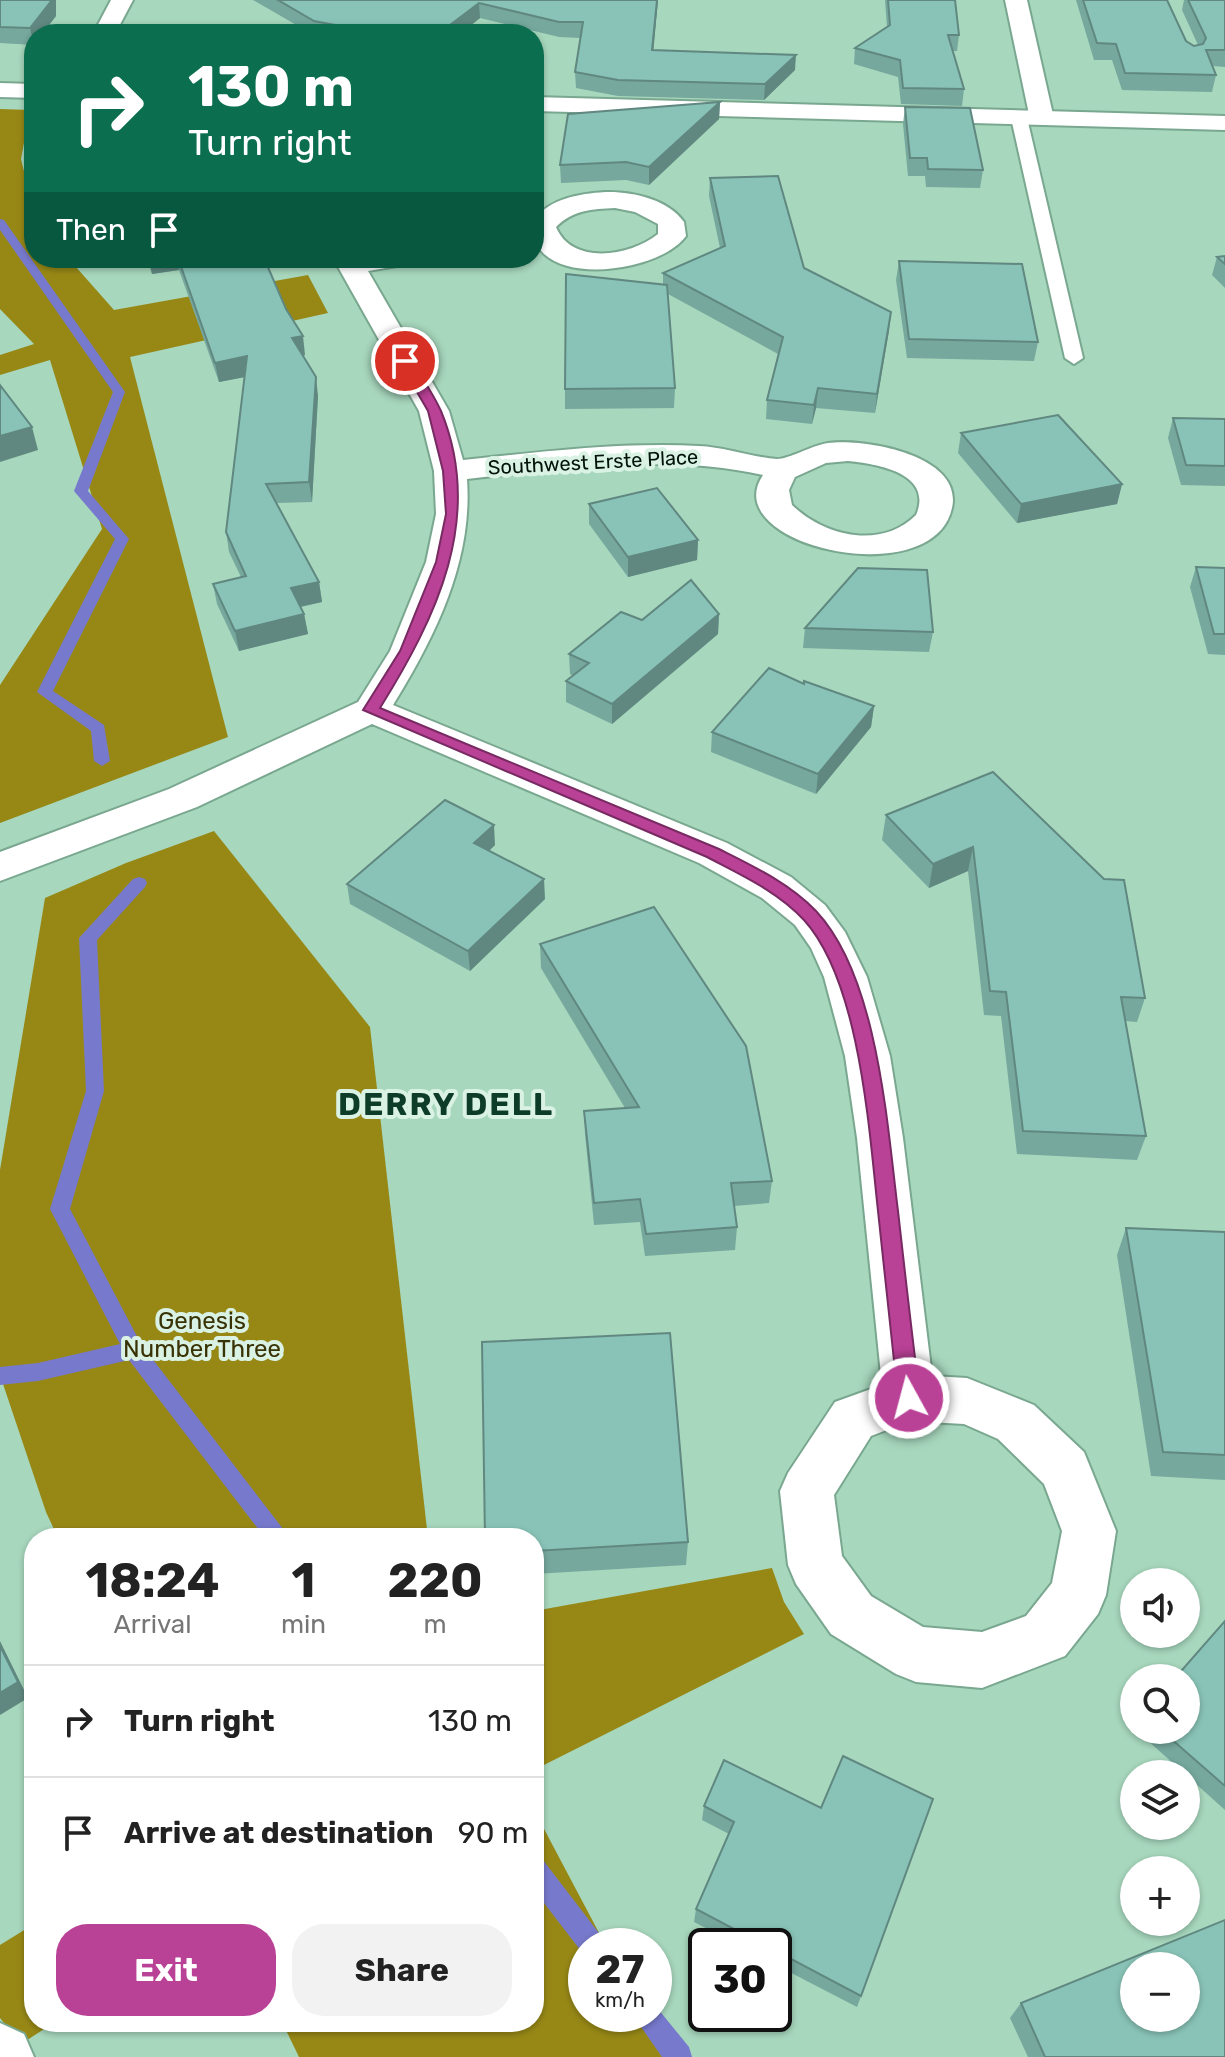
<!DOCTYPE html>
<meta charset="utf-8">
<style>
:root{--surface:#fff;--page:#f2f2f2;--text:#222;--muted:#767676;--line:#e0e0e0;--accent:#b94196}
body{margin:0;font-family:Rubik,sans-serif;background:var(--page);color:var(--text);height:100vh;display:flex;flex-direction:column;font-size:30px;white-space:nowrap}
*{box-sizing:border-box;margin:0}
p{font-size:26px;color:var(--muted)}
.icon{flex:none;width:44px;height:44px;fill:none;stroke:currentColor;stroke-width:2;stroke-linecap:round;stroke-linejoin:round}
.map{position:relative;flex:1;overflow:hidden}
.panel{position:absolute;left:24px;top:1528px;width:520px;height:504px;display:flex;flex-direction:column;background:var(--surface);border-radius:32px;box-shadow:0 2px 6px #0004}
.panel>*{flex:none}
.guide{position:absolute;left:24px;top:24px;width:520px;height:244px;border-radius:32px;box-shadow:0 2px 6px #0004;background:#0b6e4f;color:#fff;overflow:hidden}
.tools{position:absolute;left:1120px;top:1568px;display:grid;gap:16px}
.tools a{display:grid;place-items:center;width:80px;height:80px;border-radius:50%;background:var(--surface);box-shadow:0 2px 6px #0004;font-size:40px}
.speed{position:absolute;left:568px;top:1928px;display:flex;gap:16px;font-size:40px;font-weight:700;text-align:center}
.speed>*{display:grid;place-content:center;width:104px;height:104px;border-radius:50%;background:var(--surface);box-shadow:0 2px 6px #0004;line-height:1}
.speed small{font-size:20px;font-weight:400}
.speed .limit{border:4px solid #111;border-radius:12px;background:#fff;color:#111}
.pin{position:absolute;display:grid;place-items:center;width:68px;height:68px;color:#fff;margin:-34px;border:4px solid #fff;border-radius:50%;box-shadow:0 2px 8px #0007}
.me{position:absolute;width:88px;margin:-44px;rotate:353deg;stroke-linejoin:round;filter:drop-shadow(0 0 6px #0008)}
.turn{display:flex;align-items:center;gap:28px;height:168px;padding:0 32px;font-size:36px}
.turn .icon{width:104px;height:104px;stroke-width:2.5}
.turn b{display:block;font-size:56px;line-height:68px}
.then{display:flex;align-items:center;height:76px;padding:0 32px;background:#0003;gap:16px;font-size:30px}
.eta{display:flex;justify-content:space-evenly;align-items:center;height:136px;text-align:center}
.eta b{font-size:48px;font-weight:700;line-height:56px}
.button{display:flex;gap:16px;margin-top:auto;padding:16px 32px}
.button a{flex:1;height:92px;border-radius:32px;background:var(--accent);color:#fff;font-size:32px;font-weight:700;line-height:92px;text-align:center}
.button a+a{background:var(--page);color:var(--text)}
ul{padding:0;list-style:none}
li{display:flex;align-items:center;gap:24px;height:112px;padding:0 32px;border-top:2px solid var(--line)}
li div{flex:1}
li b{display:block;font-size:30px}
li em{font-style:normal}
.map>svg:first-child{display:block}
.forest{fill:#978816}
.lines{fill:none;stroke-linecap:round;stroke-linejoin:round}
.stream{fill:#7779cc;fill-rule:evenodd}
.lane-casing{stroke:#79a78f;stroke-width:4}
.street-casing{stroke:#79a78f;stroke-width:4}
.secondary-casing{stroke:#79a78f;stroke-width:4}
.lane{fill:#fff;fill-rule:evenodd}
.street{fill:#fff;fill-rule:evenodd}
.secondary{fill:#fff;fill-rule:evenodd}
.wall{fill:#76a89d}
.shaded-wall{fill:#608880}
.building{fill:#89c3b7;stroke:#608880;stroke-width:2;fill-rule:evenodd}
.route{fill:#b94196;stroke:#782a62;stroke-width:2}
.labels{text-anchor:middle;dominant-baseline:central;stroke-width:8;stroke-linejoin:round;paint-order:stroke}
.far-street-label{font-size:20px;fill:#02130a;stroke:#daf2e4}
.park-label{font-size:24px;fill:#393205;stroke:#daf2e4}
.district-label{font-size:32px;font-weight:bold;letter-spacing:2px;fill:#0d3c28;stroke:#daf2e4}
</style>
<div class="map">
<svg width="1225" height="2057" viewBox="0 0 1225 2057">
<rect width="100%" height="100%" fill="#a7d7bd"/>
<g class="forest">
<polygon points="0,109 30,110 21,159 34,213 34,258 68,258 114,310 308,275 328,313 130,357 228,737 0,823 0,685 102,529 50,360 0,375 0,355 34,344 0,309"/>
<polygon points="214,831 370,1027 428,1538 58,1538 46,1512 0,1375 0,1170 45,898 126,863"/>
<polygon points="772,1568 784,1602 804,1634 534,1770 534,1611"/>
<polygon points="534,1810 606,1946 586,1946 586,2014 642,2014 665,2057 299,2057 282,2022 534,2022"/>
<polygon points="34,1924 34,2022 55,2022 21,2044 0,2018 0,1945"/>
</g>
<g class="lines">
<g class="stream">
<polygon points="0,219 4,220 125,392 88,491 129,539 53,691 104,725 110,761 102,766 94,761 91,731 37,692 115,539 74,491 113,392 0,230"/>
<polygon points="139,877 145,879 147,883 145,887 97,940 104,1091 70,1209 141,1344 290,1538 265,1538 129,1360 38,1381 0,1385 0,1367 38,1363 120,1344 50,1209 86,1091 79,938 133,879"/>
<polygon points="534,1856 543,1860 602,1937 606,1946 586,1946 586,1956 584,1955 534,1890"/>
<polygon points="654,2004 689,2047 692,2057 662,2057 632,2014 654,2014"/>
</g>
<g class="lane-casing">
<polygon id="lane" points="1019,113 1027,118 1083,358 1074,364 1065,358 1011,118"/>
</g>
<g class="street-casing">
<g id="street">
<polygon points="111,0 133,0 115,34 93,34"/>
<polygon points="1005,0 1027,0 1054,119 1051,124 1033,124 1030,119"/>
<path d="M605 192C631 191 668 199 684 222L686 236C662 270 557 287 536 243 532 236 534 226 534 219 552 198 578 194 605 192ZM615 208 635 212 658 224V234C631 256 572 266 556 227 573 210 592 209 615 208Z"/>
<path d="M333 258H413L409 264 368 271 449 411 463 460C541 452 620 442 699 446 725 447 751 457 777 459 789 459 813 445 828 443 864 438 964 455 952 508 933 595 715 545 763 475 666 453 564 469 467 479 473 561 435 637 393 705L727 843 791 877 825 905 845 932 867 977 890 1056 903 1138 932 1376 967 1378 1034 1405 1084 1452 1116 1531 1106 1595 1098 1614 1065 1656 982 1688 916 1682 896 1674 831 1634 796 1584 788 1565 780 1491 788 1473 835 1402 882 1385 857 1138 845 1056 824 977 811 948 795 925 762 898 699 863 372 724 197 807 0 881V852L169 789 358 702 390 651 426 562 436 514 434 471 419 411ZM848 461C877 464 934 473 916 515 881 550 824 536 792 505L789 490 795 477 826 463ZM910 1421 964 1424 998 1439 1044 1484 1062 1531 1052 1583 1026 1616 982 1632 923 1627 871 1596 842 1556 834 1495 871 1436Z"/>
<polygon points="0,2023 24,2034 34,2057 0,2057"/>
</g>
</g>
<g class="secondary-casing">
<g id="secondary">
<polygon points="0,83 34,84 34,98 0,97"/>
<polygon points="534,97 1225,116 1225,130 534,111"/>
</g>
</g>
<use href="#lane" class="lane"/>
<use href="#street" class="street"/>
<use href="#secondary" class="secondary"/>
</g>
<g class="wall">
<polygon points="0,0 56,0 56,16 42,34 34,34 34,45 0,43"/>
<polygon points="253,0 658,0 653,50 795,70 764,100 618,96 576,88 575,72 581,38 559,37 480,18 460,34 312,34"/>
<polygon points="885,0 955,0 959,35 957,51 952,51 964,89 962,106 901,104 898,77 854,64 855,48 887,27"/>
<polygon points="1076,0 1167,0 1186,41 1194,46 1198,45 1182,10 1184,0 1225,0 1225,67 1213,66 1216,75 1212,92 1122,90 1112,60 1094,60"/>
<polygon points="720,102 719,119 649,185 626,180 561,183 560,165"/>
<polygon points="905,107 983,170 980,188 926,187 925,176 908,176 903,124"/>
<polygon points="710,178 804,268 891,312 875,413 816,408 812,424 766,419 767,400 778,354 668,294 675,388 674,408 565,409 565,389 663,285 663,273 720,248 709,196"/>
<polygon points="1225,256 1225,288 1212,275 1217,257"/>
<polygon points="147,258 264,258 305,355 303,356 318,396 312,502 277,503 319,582 322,602 301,607 304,614 308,634 239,651 217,604 213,584 241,577 229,552 226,532 245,377 219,382 179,270 152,274"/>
<polygon points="899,261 1038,342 1034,361 907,358 896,280"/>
<polygon points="1173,418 1225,419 1225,486 1181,485 1168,438"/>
<polygon points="961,433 1122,484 1117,504 1017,523 958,453"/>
<polygon points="589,504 698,540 697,560 628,577 589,524"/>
<polygon points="1196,567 1225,568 1225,655 1208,654 1190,587"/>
<polygon points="719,614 718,634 612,724 566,702 566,681 573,676 570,674 569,654 642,620"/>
<polygon points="805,628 933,632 929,652 803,648"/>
<polygon points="804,684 874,706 871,727 816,794 711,752 712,732"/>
<polygon points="993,772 1145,998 1137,1022 1125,1021 1146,1136 1137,1160 1017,1154 1001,1016 984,1015 968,871 929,888 882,840 886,815"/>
<polygon points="495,845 489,851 545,899 470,971 350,904 347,884"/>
<polygon points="540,944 772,1181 769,1203 734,1206 737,1227 735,1250 645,1256 640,1222 594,1225 585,1134 584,1111 625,1108 541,968"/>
<polygon points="1126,1228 1225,1232 1225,1480 1151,1476 1117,1255"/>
<polygon points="534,1538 688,1542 686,1565 534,1574"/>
<polygon points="1225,1621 1225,1810 1136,1730 1186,1730"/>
<polygon points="704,1806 821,1808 861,1996 857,2007 774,1964 774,1946 741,1946 694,1922 696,1909 729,1834 702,1820"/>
<polygon points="1021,2003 1225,2057 1028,2057 1010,2018"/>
</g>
<g class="shaded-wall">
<polygon points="52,0 56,0 56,16 42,34 34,34 34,45 30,28"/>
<polygon points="657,0 658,0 652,66 652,50"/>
<polygon points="479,3 480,18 460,34 438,34"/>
<polygon points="796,55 795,70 764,100 765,84"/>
<polygon points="720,102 719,119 649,185 649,167"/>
<polygon points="149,258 177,258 179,270 152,274"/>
<polygon points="891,312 889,331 875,413 877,394"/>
<polygon points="303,336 305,355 295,357 292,338"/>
<polygon points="247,356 250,376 219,382 215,363"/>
<polygon points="316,377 318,396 312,502 309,482"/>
<polygon points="818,388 816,408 812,424 814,405"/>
<polygon points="32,427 38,450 0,462 0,436"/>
<polygon points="1122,484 1117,504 1017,523 1021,504"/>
<polygon points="698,540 697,560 628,577 628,557"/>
<polygon points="319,582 322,602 294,608 291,588"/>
<polygon points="304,614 308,634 239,651 235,631"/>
<polygon points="719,614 718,634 612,724 612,704"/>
<polygon points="874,706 871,727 816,794 818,774"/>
<polygon points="494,825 495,845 476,863 474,843"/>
<polygon points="973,847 968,871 929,888 933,864"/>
<polygon points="544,879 545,899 470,971 468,951"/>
<polygon points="0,1641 28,1698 0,1715"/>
</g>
<g class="building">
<polygon points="0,0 52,0 30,28 0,27"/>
<polygon points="278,0 657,0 652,50 796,55 765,84 618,80 575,72 583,22 559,22 479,3 438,34 382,34 314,21"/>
<polygon points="888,0 955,0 959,35 948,35 964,89 903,88 900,60 855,48 890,25"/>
<polygon points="1083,0 1167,0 1186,41 1194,46 1203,44 1206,38 1188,0 1225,0 1225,50 1206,50 1216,75 1125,73 1116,44 1097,43"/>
<polygon points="720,102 649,167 626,162 560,165 568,114"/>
<polygon points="905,107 970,108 983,170 928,169 927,158 910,158"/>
<polygon points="778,176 804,268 891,312 877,394 818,388 814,405 767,400 783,337 663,273 725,246 710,178"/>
<polygon points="1225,256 1225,264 1217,257"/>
<polygon points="178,258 264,258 286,309 303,336 292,338 316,377 309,482 266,484 319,582 291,588 304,614 235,631 213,584 246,576 226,532 247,356 215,363"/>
<polygon points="899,261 1022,264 1038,342 909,339"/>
<polygon points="566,274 667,285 675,388 565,389"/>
<polygon points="0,385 32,427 0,436"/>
<polygon points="1058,415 1122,484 1021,504 961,433"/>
<polygon points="1173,418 1225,419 1225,466 1186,465"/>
<polygon points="657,488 698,540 628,557 589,504"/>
<polygon points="1196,567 1225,568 1225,634 1214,634"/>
<polygon points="858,568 927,570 933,632 805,628"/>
<polygon points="691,580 719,614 612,704 566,681 589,663 569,654 621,612 642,620"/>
<polygon points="769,668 804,684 804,681 874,706 818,774 712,732"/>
<polygon points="993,772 1104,879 1124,880 1145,998 1121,997 1146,1136 1023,1131 1006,992 990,991 973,847 933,864 886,815"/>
<polygon points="445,800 494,825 474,843 544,879 468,951 347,884"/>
<polygon points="654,907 746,1046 772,1181 731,1183 737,1227 646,1234 640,1199 594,1203 584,1111 639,1107 540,944"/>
<polygon points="1126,1228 1225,1232 1225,1455 1163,1452"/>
<polygon points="670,1333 688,1542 534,1551 534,1538 485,1538 482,1342"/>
<polygon points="1225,1621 1225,1786 1161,1730 1186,1730 1186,1678 1175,1678"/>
<polygon points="0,1646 18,1682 0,1693"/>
<polygon points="843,1756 933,1799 861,1996 774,1950 774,1946 766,1946 696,1909 734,1822 704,1806 724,1760 821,1808"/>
<path d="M1225 1920V2057H1045L1021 2003ZM1134 1966H1186V2018H1134Z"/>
</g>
<path class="route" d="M401 358H410C420 375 433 393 441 411 485 518 436 618 380 708L719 849C753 866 789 883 816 911 878 977 887 1124 898 1211 905 1273 912 1336 920 1398L917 1405 909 1408 901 1405 898 1398C891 1336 885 1273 878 1211 869 1129 860 982 804 920 777 891 741 875 707 857L363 710 400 651 436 562 446 514 443 471 428 411 399 361Z"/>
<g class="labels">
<g class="far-street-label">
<text transform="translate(593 462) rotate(-3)">Southwest Erste Place</text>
</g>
<g class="park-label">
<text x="202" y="1321">Genesis<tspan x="202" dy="28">Number Three</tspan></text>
</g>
<g class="district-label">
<text x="446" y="1104">DERRY DELL</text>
</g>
</g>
</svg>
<div class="tools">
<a><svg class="icon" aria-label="sound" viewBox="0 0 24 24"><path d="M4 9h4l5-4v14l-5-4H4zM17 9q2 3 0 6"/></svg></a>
<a><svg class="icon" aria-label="search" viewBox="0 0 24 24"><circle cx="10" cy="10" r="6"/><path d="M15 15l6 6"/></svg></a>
<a><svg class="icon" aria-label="layers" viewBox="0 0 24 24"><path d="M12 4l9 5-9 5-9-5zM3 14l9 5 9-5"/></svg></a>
<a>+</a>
<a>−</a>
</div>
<div class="speed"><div>27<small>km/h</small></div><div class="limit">30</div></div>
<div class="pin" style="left:405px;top:361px;background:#d93025"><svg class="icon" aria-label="arrive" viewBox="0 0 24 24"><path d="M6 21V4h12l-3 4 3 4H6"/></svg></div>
<svg class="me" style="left:909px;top:1398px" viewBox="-20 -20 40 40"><circle r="17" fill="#b94196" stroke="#fff" stroke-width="3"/><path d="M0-11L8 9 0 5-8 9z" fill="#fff"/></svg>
<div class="guide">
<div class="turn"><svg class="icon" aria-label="right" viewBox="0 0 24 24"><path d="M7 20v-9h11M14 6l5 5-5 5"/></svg><div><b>130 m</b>Turn right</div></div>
<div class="then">Then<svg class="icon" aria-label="arrive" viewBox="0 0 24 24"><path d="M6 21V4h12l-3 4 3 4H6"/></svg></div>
</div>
<section class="panel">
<div class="eta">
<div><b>18:24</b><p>Arrival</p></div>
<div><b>1</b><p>min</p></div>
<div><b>220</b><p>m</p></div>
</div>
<ul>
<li><svg class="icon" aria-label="right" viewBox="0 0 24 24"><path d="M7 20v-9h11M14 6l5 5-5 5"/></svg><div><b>Turn right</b></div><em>130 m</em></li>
<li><svg class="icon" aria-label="arrive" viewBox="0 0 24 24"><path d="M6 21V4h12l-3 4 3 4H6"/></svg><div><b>Arrive at destination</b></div><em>90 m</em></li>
</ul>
<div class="button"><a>Exit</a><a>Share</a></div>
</section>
</div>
